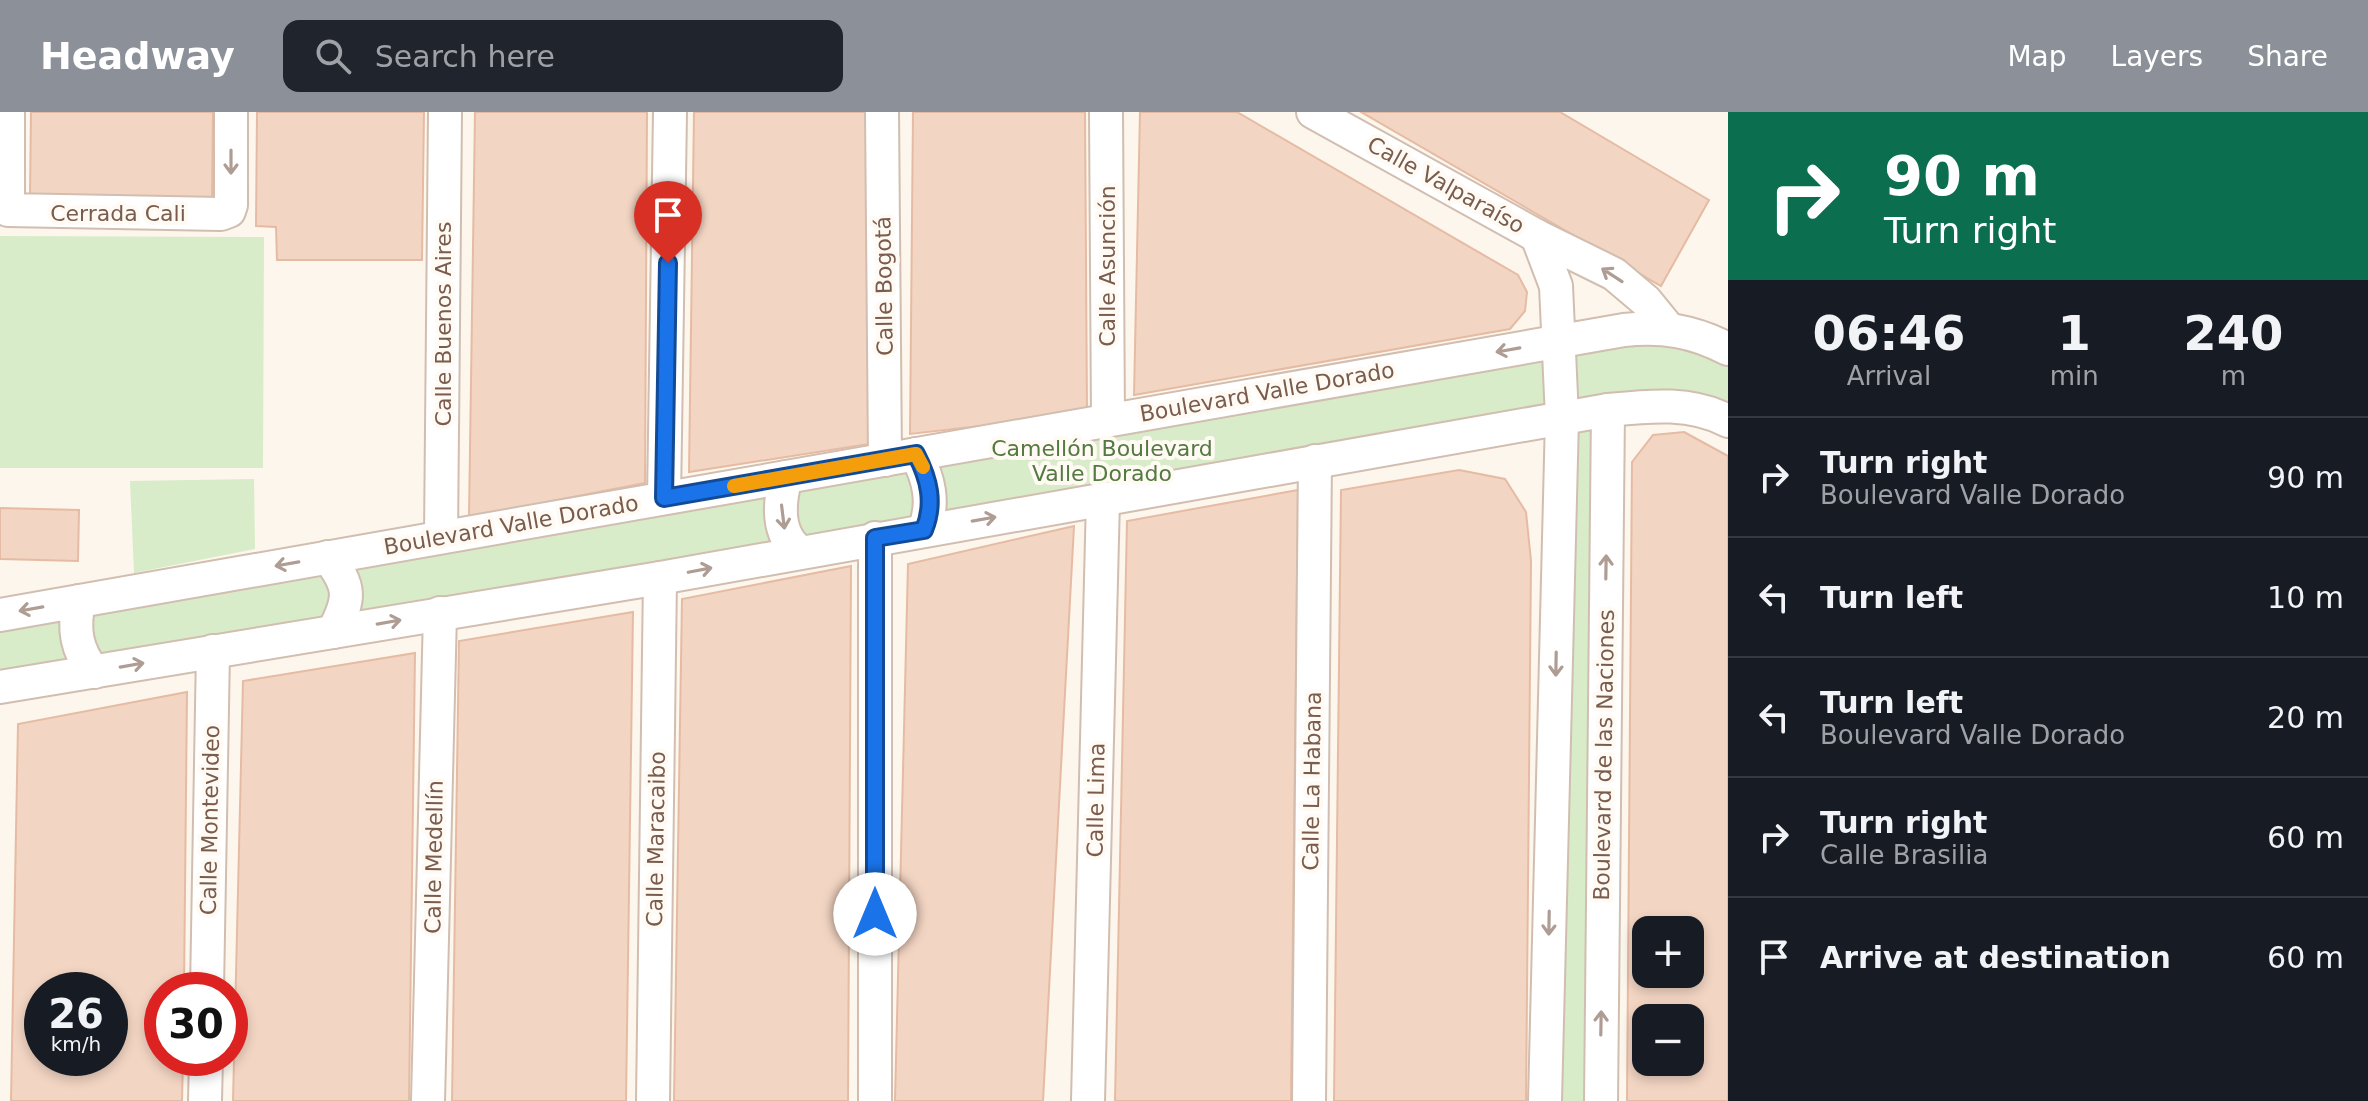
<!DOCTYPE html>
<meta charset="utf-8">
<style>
:root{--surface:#171b24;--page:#20242c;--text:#f1f3f6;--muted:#9ea1a6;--line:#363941;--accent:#8c9099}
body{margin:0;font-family:"DejaVu Sans",sans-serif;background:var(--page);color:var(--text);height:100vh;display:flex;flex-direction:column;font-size:30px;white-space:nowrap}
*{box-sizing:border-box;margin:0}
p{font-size:26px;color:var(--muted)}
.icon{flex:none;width:44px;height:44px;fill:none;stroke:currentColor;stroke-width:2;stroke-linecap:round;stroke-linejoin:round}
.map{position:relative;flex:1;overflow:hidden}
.side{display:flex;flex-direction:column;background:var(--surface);width:640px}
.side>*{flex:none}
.hud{background:#0b6e4f;color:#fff;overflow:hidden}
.buttons{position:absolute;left:1632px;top:804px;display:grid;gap:16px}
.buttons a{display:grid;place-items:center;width:72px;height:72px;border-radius:16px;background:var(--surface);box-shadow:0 4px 12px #0003;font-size:40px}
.speed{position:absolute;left:24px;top:860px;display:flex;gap:16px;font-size:40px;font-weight:700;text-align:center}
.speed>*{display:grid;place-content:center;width:104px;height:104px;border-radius:50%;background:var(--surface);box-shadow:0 4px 12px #0003;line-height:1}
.speed small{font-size:20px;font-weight:400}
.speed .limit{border:12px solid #d22;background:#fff;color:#111}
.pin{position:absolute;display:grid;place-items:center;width:68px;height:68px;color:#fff;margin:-82px -34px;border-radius:50% 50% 50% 0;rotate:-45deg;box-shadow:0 0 8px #0007}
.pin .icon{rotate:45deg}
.me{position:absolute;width:88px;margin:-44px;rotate:0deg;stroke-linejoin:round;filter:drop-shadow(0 0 6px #0008)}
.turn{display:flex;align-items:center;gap:28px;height:168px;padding:0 24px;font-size:36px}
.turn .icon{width:104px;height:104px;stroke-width:2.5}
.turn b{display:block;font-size:56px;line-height:68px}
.eta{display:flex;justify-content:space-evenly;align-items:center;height:136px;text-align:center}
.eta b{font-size:48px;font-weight:800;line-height:56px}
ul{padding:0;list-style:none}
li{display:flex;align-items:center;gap:24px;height:120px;padding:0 24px;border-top:2px solid var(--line)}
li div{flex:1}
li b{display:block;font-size:30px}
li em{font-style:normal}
header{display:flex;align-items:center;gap:48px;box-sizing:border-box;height:112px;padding:0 40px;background:var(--accent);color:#fff}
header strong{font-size:38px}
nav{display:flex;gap:44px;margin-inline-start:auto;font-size:28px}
.search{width:560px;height:72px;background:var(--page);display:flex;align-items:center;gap:20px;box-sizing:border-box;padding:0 28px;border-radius:16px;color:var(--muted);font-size:30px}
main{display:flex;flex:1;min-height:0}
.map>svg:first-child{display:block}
.green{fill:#d8ecc9}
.building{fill:#f3d5c3;stroke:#e6bba3;stroke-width:2;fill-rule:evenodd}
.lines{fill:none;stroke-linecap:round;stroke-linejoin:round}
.minor-casing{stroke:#d1beb0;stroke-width:36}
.minor{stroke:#fff;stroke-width:32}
.oneway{stroke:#af9d94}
.route-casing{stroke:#114b97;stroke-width:20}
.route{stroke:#1a73e8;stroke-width:14}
.slow{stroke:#f59e0b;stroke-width:14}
.labels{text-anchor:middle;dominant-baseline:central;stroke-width:8;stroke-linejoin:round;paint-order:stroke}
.street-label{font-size:22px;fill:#7a5c4d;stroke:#fffaf3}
.park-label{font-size:22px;fill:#537a41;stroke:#fffaf3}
</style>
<header>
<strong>Headway</strong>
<div class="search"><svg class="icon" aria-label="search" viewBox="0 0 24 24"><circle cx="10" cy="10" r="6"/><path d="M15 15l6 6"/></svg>Search here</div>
<nav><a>Map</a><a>Layers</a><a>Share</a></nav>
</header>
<main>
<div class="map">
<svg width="1728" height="989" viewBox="0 0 1728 989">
<rect width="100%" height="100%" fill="#fdf6ec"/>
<g class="green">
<polygon points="0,124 264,125 263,356 0,356"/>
<polygon points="1669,218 1728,243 1728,307 1685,292 0,577 0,503"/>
<polygon points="1608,308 1600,989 1546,989 1562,317"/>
<polygon points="254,367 255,437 134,461 130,369"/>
</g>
<g class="building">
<polygon points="31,0 213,0 212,86 30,84"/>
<polygon points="257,0 424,0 422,148 277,148 276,115 256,114"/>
<polygon points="475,0 647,0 645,371 469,405"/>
<polygon points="694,0 868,0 869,332 689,360"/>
<polygon points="913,0 1085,0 1087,302 910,322"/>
<polygon points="1140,0 1237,0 1518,163 1527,180 1525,199 1510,217 1134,283"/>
<polygon points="1361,0 1560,0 1709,88 1661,174"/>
<path d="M1684 320 1728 344V989H1627L1632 350 1653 323ZM1646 818H1690V862H1646ZM1646 906H1690V950H1646Z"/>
<polygon points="1459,358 1505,367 1526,400 1531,449 1526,989 1334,989 1341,378"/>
<polygon points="1298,378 1291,989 1115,989 1127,409"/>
<polygon points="0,396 79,398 78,449 0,447"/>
<polygon points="1074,414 1043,989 895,989 908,452"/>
<polygon points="851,454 848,989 674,989 682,487"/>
<polygon points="633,500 626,989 452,989 459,529"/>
<polygon points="415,541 409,989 233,989 243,569"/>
<path d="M187 580 184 878H162V946H183L182 989H11L18 612ZM42 878H110V946H42Z"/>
</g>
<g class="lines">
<g class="minor-casing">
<g id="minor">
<polyline points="8,0 8,98 221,102 229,99 231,93 231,0"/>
<polyline points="882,0 885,348"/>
<polyline points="1106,0 1108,308"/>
<polyline points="1313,0 1537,124 1614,162 1646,189 1668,216"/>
<polyline points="1537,124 1556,174 1562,306 1545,989"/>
<path d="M916 342C929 367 935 391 924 418"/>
<path d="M786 365C779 390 776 422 799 439"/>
<polyline points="664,386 670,0"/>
<polyline points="441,425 445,0"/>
<polyline points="875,426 875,989"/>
<path d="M328 445C351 475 351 486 333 520"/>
<path d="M79 489C73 517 76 538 94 560"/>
<path d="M0 503 1624 218C1663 214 1693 219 1728 237"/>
<path d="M0 575 660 466 1608 298C1648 294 1691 289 1728 309"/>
<polyline points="207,878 213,539"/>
<polyline points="205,989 206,946"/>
<polyline points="428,989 440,501"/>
<polyline points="653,989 660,466"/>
<polyline points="1088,989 1103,387"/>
<polyline points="1309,989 1315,349"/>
<polyline points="1601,989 1608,298"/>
</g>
</g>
<use href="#minor" class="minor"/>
</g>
<defs><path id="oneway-shaft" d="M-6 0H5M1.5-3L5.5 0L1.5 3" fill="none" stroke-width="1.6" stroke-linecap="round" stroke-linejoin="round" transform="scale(2)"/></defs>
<g class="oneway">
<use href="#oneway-shaft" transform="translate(231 50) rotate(90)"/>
<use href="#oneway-shaft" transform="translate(1612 163) rotate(-147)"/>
<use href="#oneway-shaft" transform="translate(1508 238) rotate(170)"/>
<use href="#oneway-shaft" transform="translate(783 405) rotate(83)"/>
<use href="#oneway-shaft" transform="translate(984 407) rotate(-10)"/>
<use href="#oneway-shaft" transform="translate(287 452) rotate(170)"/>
<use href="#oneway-shaft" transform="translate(1606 455) rotate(-89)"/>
<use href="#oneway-shaft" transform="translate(700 458) rotate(-11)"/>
<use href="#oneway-shaft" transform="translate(31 497) rotate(170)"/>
<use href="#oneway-shaft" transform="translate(389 510) rotate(-10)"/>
<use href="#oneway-shaft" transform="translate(1556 552) rotate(91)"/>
<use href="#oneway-shaft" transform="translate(132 553) rotate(-10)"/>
<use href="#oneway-shaft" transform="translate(1549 811) rotate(91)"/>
<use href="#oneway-shaft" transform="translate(1601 911) rotate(-89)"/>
</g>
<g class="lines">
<g class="route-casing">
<path id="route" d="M668 151 664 386 916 342C929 367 935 391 924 418L875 426V802"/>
</g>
<use href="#route" class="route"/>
<polyline class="slow" points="734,374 916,342 923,355"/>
</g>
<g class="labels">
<g class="street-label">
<text transform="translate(1446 73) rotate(29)">Calle Valparaíso</text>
<text x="118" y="101">Cerrada Cali</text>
<text transform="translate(1107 154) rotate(-90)">Calle Asunción</text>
<text transform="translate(884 174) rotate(-91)">Calle Bogotá</text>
<text transform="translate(443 212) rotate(-90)">Calle Buenos Aires</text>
<text transform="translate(1267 280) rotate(-10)">Boulevard Valle Dorado</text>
<text transform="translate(511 413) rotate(-10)">Boulevard Valle Dorado</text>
<text transform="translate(1604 643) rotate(-89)">Boulevard de las Naciones</text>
<text transform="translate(1312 669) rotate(-89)">Calle La Habana</text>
<text transform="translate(1096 688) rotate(-89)">Calle Lima</text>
<text transform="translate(210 708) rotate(-89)">Calle Montevideo</text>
<text transform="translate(656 727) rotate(-89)">Calle Maracaibo</text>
<text transform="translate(434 745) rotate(-89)">Calle Medellín</text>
</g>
<g class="park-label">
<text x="1102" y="336">Camellón Boulevard<tspan x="1102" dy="25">Valle Dorado</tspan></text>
</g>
</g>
</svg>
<div class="buttons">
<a>+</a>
<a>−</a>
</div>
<div class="speed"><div>26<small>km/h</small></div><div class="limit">30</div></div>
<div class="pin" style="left:668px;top:151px;background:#d93025"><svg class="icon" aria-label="arrive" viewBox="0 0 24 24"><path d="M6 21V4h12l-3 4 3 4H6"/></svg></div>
<svg class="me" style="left:875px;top:802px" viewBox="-20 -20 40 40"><circle r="19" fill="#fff"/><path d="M0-13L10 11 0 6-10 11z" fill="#1a73e8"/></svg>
</div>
<section class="side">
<div class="hud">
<div class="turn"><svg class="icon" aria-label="right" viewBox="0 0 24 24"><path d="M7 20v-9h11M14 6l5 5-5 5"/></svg><div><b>90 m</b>Turn right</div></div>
</div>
<div class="eta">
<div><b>06:46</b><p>Arrival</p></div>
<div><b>1</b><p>min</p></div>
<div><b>240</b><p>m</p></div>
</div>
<ul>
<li><svg class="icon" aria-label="right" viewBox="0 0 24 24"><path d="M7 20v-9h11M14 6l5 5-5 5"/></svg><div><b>Turn right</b><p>Boulevard Valle Dorado</p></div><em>90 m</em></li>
<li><svg class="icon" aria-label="left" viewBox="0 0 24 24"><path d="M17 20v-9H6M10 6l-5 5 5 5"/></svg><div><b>Turn left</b></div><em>10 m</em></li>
<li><svg class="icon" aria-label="left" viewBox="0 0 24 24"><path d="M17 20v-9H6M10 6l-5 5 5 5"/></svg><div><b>Turn left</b><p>Boulevard Valle Dorado</p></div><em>20 m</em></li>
<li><svg class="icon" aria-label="right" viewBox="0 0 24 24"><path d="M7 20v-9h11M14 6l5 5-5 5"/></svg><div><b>Turn right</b><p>Calle Brasilia</p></div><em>60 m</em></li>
<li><svg class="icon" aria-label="arrive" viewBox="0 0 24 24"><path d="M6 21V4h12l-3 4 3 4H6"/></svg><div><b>Arrive at destination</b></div><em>60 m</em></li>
</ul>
</section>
</main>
